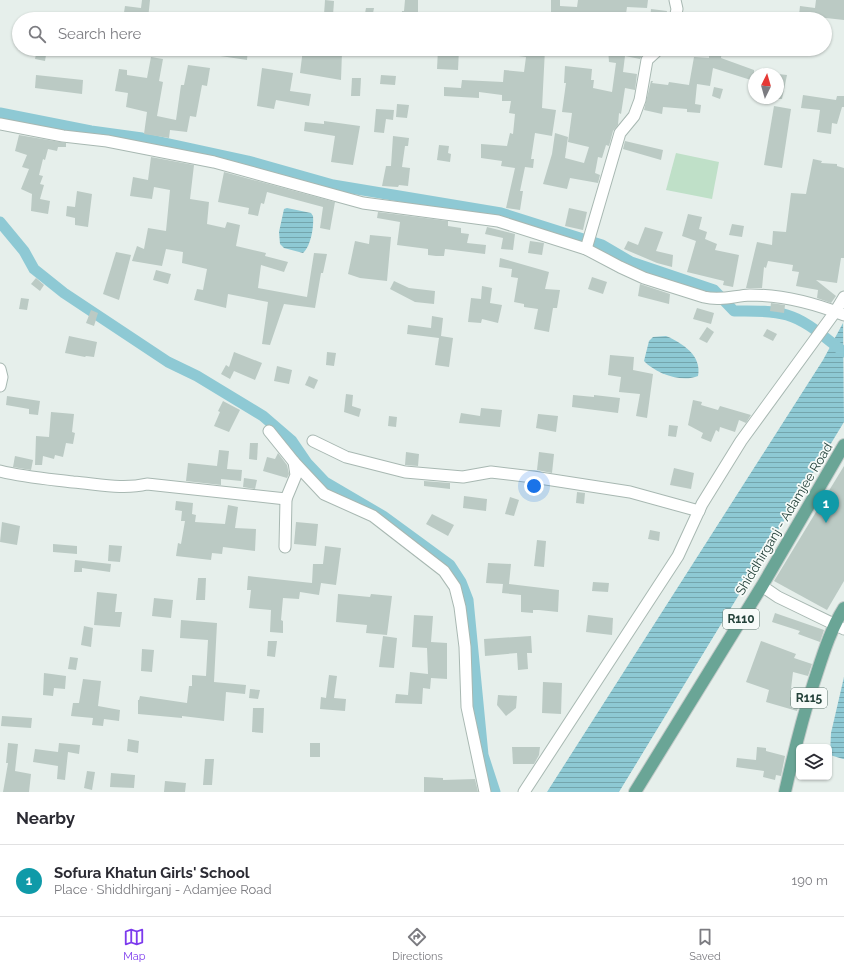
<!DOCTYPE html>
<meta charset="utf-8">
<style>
body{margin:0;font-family:Raleway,sans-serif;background:#f2f2f3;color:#2b2b33}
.controls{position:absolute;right:12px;bottom:12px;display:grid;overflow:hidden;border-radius:6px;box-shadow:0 1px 3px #0004}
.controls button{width:36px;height:36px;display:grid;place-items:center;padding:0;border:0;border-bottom:1px solid #e1e1e2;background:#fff;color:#2b2b33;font:20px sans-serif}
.compass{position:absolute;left:748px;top:68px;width:36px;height:36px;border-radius:50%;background:#fff;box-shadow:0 1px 3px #0004;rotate:5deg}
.you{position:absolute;left:534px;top:486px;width:14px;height:14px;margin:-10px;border:3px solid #fff;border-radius:50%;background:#1a73e8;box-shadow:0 0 0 6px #1a73e833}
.badge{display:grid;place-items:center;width:26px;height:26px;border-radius:50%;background:#7c3aed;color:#fff;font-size:13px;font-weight:700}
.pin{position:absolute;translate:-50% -33px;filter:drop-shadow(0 1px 2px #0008)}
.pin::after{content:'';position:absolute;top:21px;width:14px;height:12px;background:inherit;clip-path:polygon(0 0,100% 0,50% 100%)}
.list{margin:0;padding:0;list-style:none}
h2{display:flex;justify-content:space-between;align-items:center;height:52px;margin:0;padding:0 16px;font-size:17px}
h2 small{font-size:13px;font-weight:400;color:#7c7c81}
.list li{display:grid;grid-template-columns:26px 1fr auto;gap:12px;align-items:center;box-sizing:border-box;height:72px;padding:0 16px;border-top:1px solid #e1e1e2}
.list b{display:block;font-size:15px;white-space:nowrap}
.list p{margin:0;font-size:13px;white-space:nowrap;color:#7c7c81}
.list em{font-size:13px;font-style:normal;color:#7c7c81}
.icon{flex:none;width:22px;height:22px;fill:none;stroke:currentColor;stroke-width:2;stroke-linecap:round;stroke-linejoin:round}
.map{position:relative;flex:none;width:844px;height:792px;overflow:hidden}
.search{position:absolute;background:#fff;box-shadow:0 1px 3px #0004;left:12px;right:12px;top:12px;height:44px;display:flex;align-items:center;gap:10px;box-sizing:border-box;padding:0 14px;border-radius:22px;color:#7c7c81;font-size:15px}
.sheet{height:124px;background:#fff}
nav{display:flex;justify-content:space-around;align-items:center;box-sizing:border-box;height:56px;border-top:1px solid #e1e1e2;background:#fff;font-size:11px;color:#7c7c81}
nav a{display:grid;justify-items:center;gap:2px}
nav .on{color:#7c3aed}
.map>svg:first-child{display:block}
.green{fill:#bfe0c8}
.water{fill:url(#water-rules)}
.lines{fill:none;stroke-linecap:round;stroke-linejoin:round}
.canal{stroke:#8ec9d4;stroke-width:11}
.building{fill:#bbcac4}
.minor-casing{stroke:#a8b8b2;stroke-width:13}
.major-casing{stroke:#c2cac8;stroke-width:14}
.minor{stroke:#fff;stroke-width:11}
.major{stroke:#6aa596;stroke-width:12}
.labels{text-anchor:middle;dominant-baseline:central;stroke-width:3.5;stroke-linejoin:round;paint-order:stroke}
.shield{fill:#f7fbf9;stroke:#637a73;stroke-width:1}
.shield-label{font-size:12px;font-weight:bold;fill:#24423a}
.street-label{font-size:13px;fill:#24423a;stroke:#f7fbf9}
</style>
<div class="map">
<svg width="844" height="792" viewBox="0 0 844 792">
<defs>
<pattern id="water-rules" width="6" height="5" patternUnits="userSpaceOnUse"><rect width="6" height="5" fill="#8ec9d4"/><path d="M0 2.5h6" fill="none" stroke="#74a5ad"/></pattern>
</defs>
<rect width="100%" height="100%" fill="#e6efeb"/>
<path class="green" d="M676 153 719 162 712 199 666 190Z"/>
<g class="water">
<path d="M287 208 311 213 313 216C314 226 311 246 303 253L284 248 280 244 279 232 284 209Z"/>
<path d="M843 323 844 422 619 792H547L823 360Z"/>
<path d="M666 336C682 343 702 355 698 376 681 383 655 373 644 361L649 341 653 337Z"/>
<path d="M844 677V759H843L830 755 831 733Z"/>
</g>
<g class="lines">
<g class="canal">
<path d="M0 113 91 131 142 138 248 161 333 185 501 213 602 245 631 262 714 290 734 311C751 311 770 310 787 315 808 321 826 339 844 352"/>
<path d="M0 222 24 251 34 269 64 293 168 362 197 376 263 416 292 441 307 463 325 482 383 516 450 565 461 582 468 600 483 755 495 792"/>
</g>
</g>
<g class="building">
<path d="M142 0H150L148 19H123L125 6 141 8Z"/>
<path d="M325 0 334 1 333 16 324 15Z"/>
<path d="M405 0H418V13L425 14 424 19H401L402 11H404Z"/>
<path d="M551 0H560V6L577 7 578 0H648L647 8 627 7 626 14 620 13 619 17 597 15V19H551Z"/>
<path d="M816 0H844V20L799 15 800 6 815 8Z"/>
<path d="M366 8H374L372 19H364Z"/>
<path d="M651 9 667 11 665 19H650Z"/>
<path d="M37 49H47L45 61 35 59Z"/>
<path d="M207 49H248L247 60 207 54Z"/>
<path d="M303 49H313L312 53 334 55 335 51 342 52 341 80 300 73Z"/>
<path d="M438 49H459L458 70 437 69Z"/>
<path d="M506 49H545L542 108 556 110 552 136 535 133 531 159H534L533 168 525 167 520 191H523L520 210 506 208 515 168 501 166 502 161 481 158V144L507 146 510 133 513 134 515 114 509 113 511 101H502V95L479 92V98L444 96V87L461 88 462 80 503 82 504 70 524 72 526 57 505 54Z"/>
<path d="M608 49H646L640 59 625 56 623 72 637 74 635 90 625 88 621 114 619 113 618 125 613 131 609 146 606 145 602 158 598 157 595 173 600 175 598 183 570 178 567 189 543 184 552 154 555 133 568 137 565 158 584 163 589 147 568 142 572 113 562 112 566 83H564L565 66 592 69 591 80H594L593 88 612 92 616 63 609 62Z"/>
<path d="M713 49H722L721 58 754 70V81L713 68 710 86 697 84 695 104 701 105 700 113 687 112V109L663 107 662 114 644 110 651 81H653L652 83 668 85 669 82 689 85 694 57 709 58V55H712Z"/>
<path d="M151 57 163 59 159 81 163 82 157 116 176 120 181 85H184L188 65 210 68 207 86 202 85 196 117 190 116 187 132 170 130 169 138 144 134 147 112 126 107 128 93 115 91 119 69 127 70V75L147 78Z"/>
<path d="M262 68 293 73 290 91 311 94 309 106 276 100 274 109 257 106Z"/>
<path d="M778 74 787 75 782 99H778Z"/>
<path d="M36 75 83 80 82 94 35 88Z"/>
<path d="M381 75 396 76 395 85 380 84Z"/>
<path d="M352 78H361L360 96H351Z"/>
<path d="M714 87 723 89 720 99 712 96Z"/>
<path d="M803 95 836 100 837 96H844V107H842L837 124 832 123 831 134 817 132 820 110 801 108Z"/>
<path d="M397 104 409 105 407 118 396 117Z"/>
<path d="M774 106 791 109 782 168 764 165Z"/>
<path d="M376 109 394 110 393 120 386 119 384 133 374 132Z"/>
<path d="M324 121 360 126 353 165 331 162 335 136 304 131 305 122 324 124Z"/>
<path d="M19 135 66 143V147H58L57 151 48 149 45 160 43 159 39 175 43 176 40 184 44 185 40 199 50 201 48 214 31 211 32 194 21 189 29 169 22 167 27 155 15 151Z"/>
<path d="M393 136 409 138 408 146H405L402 167 410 168 408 186 399 185 398 187 382 186 386 166H391Z"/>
<path d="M625 141 663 150 661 160 623 149Z"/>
<path d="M439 145 449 146 448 153 451 154 450 162 437 160Z"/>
<path d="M151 157 194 165 190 199 209 202 207 224 225 228 227 222 240 225 236 246 266 253 265 256 288 262 284 272 261 265 258 288 307 297 314 253 327 254 323 273H321L315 308 284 304 270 345 262 344 268 302 228 294 226 308 194 300 197 289 203 290 207 269 182 263 183 252 166 249 162 266 132 261 137 246 144 249 148 228 166 231 170 190 154 187 152 199 130 196 133 177 148 180Z"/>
<path d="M813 159 822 161 821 163 837 164V166L844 168V258H841L837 283 816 280 836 296 831 303 817 298 818 290 796 286 799 272 792 271 793 265 768 261 766 268 764 267 762 288H746L757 242 772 245 773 231 786 232 791 193 806 194Z"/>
<path d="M224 172 335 202 330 230 320 228 323 207 267 192 264 204 261 203 258 216 248 214 249 208 218 202Z"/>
<path d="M77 191 92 194 88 227 75 225V218L66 216 67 206 75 207Z"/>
<path d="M569 208 587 212 583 230 565 226Z"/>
<path d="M378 212 448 221V226L461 228V233L469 234 467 243 486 245 485 254 445 249 444 256H436L428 255V249L397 245 400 222 377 218Z"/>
<path d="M688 214 702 217 699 229 707 232 705 239 717 244 715 250 739 255 733 287 723 285 724 281 687 272 696 241 682 236Z"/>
<path d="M732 224 744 226 742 237 729 235Z"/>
<path d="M487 227 515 234 513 250 501 249 503 238 485 234Z"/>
<path d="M645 227 663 232 656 251 673 255 672 267 657 263 624 249 628 241 638 245Z"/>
<path d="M370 235 391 237 387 281 360 278 348 274 355 241 369 244Z"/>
<path d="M530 241 544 243 542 255 528 253Z"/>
<path d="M116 252 131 255 119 300 103 294Z"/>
<path d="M500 258 549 272 545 289 560 290 557 308H553L549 332 534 329 538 309 524 307V304L514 302 518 278 511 277 512 269 499 267Z"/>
<path d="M156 270 171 274 168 284 153 280Z"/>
<path d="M592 277 607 282 603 294 588 289Z"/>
<path d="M36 278 44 285 40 291 31 284Z"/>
<path d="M394 281 409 288 435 291 434 304 415 302 390 289Z"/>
<path d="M640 284 670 294 669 304 638 296Z"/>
<path d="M482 286 492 288 490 303 502 305 498 323 482 319 481 323 468 322 471 298 481 299Z"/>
<path d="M21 298 29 299 27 310 19 309Z"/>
<path d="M771 303 785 305 784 313 770 311Z"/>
<path d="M697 308 714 313 711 324 693 319Z"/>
<path d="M91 310 98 313 94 326 86 323Z"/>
<path d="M432 316 443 318 441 336 453 338 449 367 435 365 439 338 407 334 408 325 431 328Z"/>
<path d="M707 327 714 332 707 343 699 339Z"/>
<path d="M767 329 777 334 773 341 763 336Z"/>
<path d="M69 336 97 342 94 357 86 356 85 357 65 353Z"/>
<path d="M234 352 262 363 255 380 234 371 230 379 221 374 226 365 229 367Z"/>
<path d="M327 352 336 353 334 366 326 365Z"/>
<path d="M610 355 634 357 633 370 653 374 647 418 636 416 640 394 619 392 621 377 608 375Z"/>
<path d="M277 366 292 370 289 384 274 381Z"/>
<path d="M309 376 318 380 314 389 305 385Z"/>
<path d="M346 394 353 395 352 406 361 409 359 417 344 412Z"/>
<path d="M573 395 594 397V395L620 398 618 413 572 407Z"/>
<path d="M7 396 40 401 38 415 29 414V409L6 405Z"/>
<path d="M693 400 702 402 701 405 718 410 720 406 751 415 746 423 739 420 735 432 720 427 719 432 716 430 711 442 701 438 703 433 688 425Z"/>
<path d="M223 401 240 410 229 432 214 426 220 412 218 411Z"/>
<path d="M481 408 502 410 500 427 459 423 461 413 480 416Z"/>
<path d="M51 412 74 414 72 432 75 433 73 444 66 443 63 457 55 455 54 459 43 456 42 465H35L36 436 49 437Z"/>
<path d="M538 414 558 416 556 432 536 428Z"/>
<path d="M389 416 397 417 396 427 388 426Z"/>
<path d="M669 425 678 426 676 437 668 436Z"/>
<path d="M250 443H258L257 460 249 459Z"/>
<path d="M219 450 229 451 227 469 242 470 241 481 221 479V485L186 481 188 463 217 466Z"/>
<path d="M406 452 419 454 418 466 405 465Z"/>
<path d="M539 452 554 454 552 473 537 470Z"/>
<path d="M278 453 287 465 289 474 287 478 263 471 267 457 275 459Z"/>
<path d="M15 456 33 460 31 470 13 467Z"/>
<path d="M844 466V581L827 610 774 581Z"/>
<path d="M674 468 694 473 691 489 670 485Z"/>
<path d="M244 478 257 480 255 489 243 487Z"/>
<path d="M424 481 450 483V489L424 486Z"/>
<path d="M577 492 585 493 584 504 576 503Z"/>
<path d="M464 496 487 499 486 511 463 508Z"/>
<path d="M510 497 519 500 514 516 505 514Z"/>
<path d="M176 501 193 503 192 514 196 515 195 522 225 524 228 505 238 507 235 528 256 529 255 551 223 547 222 554 212 553 211 560 176 556 178 543 181 544 185 521H181L182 511 175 510Z"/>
<path d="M432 514 454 525 448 536 426 524Z"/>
<path d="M2 522 20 526 17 545 0 542Z"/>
<path d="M296 522 318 524 316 546 294 544Z"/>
<path d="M650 530 660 532 659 541 648 539Z"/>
<path d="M537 540 546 541 544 567 534 566Z"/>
<path d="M53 544 77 546V554L53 552Z"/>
<path d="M109 545 122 546 120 562 108 561Z"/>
<path d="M325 546 341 548 336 585 321 583 319 595 300 592 299 599 283 598 281 620 283 621V633L270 632 271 610 249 608 251 590H247L248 576 312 583 313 564H323Z"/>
<path d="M75 560 111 564 110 572 82 568V572H74Z"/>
<path d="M488 563 511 564 509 584 559 590 558 612 539 610H533V613L521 612V595L502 593 503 584 486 583Z"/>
<path d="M198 578H206L205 600H196Z"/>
<path d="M593 582 609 583 608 592 592 591Z"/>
<path d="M97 592 117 594 115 612H122L120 627 94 625Z"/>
<path d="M338 594 370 597 371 594 392 596 387 635 366 633 367 625 336 622Z"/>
<path d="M154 598 173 600 171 618 152 616Z"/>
<path d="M775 613 824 630 820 642 798 634 800 631 772 622Z"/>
<path d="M414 615 433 616 431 642 447 643V679L431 678 430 689 423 688 422 704 395 703 396 694 408 695 410 672 428 674 427 648 412 647Z"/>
<path d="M588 615 613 618 612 635 586 632Z"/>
<path d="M181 620 217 623 214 682 246 685 245 694 226 692 224 721 182 716V718L138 714V700H139L140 696 187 703 189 686H192V675L206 676 208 640 180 638Z"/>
<path d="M84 626 93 628 91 647 81 645Z"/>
<path d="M383 636 397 638 394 668 379 667Z"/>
<path d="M531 636 532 653H527L528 669 518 670 517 653 485 656 484 639Z"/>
<path d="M268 641H277L275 657 267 656Z"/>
<path d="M761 641 796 654 794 658 812 664 808 676 793 672 790 697 801 700 797 711 766 702 769 690 746 682Z"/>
<path d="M142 649 154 650 152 672 141 671Z"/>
<path d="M70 657 78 658 76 670 68 669Z"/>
<path d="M44 673 66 676 65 689 54 688 53 696 43 695Z"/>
<path d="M329 675 337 676 334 698 346 699 345 711 320 709 321 697 326 698Z"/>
<path d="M83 679 101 681 98 706 120 710 119 721 104 719 103 726 92 725 93 718 71 716 73 703H79Z"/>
<path d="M543 682 562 683 561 714 542 713Z"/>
<path d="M250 689 260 690 258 699 249 698Z"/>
<path d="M498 695 517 696 516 708 506 716 497 705Z"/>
<path d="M253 708H264L263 733 252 732Z"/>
<path d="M2 716 32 718 31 728 1 726Z"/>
<path d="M128 739 139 741 138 753 127 751Z"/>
<path d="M8 743 18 744 15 771 31 774 29 792H3L8 763H6Z"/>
<path d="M59 743 80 745 79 754 68 752 65 780 57 779 58 766 33 762 35 749 58 752Z"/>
<rect x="310" y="743" width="10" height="14"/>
<path d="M512 747H540L539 755 534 764H513Z"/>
<path d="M757 747 766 748V751L785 756 781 776 776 775 775 780 763 777 764 771 736 767 737 758 756 760Z"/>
<path d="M205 759H214L212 785H203Z"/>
<path d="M87 771 95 772 92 790 84 788Z"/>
<path d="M111 773 135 775 134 788 110 787Z"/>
<path d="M424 777 443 778V780L475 779 478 792H424Z"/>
<path d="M165 781 186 783 185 792H164Z"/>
</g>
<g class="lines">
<g class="minor-casing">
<g id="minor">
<path d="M675 19 677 9 675 0"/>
<path d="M0 124 63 136 107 141 214 162 363 203 498 221 586 249 620 267 644 278 704 297C720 301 734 296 750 295 783 295 814 303 844 315"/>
<path d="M586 249 620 133 634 116 640 100 647 60 659 49"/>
<path d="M0 369 2 377 0 386"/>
<path d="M269 431 294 462 324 494 373 516 444 571 455 587 460 607 465 647 467 707 485 792"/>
<path d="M313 441 346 457 405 472 463 477 491 472 533 477 630 492 699 511"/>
<path d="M0 471C24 477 49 479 73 482 98 484 123 490 147 484L286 499 296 475 294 462"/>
<path d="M285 547 286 499"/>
<path d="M762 586 778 597 844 629"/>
<path d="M524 792 678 556 702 504 741 441 835 312 844 297"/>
</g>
</g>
<g class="major-casing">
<g id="major">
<path d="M635 792 762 586 844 445"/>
<path d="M785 792C793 756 802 720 813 685 822 658 829 632 844 608"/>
</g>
</g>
<use href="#minor" class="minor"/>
<use href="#major" class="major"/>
</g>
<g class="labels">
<g class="shield">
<rect x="723" y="609" width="36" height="20" rx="3"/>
<rect x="791" y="688" width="36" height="20" rx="3"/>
</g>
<g class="shield-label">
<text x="741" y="619">R110</text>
<text x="809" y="698">R115</text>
</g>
<g class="street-label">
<text transform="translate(784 519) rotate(-59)">Shiddhirganj - Adamjee Road</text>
</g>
</g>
</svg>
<div class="controls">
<button><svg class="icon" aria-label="layers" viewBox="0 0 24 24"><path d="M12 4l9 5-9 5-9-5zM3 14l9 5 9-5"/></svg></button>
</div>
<svg class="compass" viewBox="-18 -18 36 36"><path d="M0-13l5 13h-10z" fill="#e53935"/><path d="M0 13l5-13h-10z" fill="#7c7c81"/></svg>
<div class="you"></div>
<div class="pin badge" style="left:826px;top:523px;background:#0f9aa8">1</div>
<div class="search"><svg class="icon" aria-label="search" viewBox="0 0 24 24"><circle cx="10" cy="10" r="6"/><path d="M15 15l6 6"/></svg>Search here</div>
</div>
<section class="sheet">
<h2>Nearby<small></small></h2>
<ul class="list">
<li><span class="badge" style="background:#0f9aa8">1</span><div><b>Sofura Khatun Girls' School</b><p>Place · Shiddhirganj - Adamjee Road</p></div><em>190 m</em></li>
</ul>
</section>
<nav>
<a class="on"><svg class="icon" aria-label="map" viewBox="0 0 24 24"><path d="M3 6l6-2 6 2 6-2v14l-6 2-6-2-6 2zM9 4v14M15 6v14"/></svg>Map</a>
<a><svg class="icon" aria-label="directions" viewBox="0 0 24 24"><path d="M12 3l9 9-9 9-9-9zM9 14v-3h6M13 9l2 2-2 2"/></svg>Directions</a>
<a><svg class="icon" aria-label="saved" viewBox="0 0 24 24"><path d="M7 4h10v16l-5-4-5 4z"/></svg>Saved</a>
</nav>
